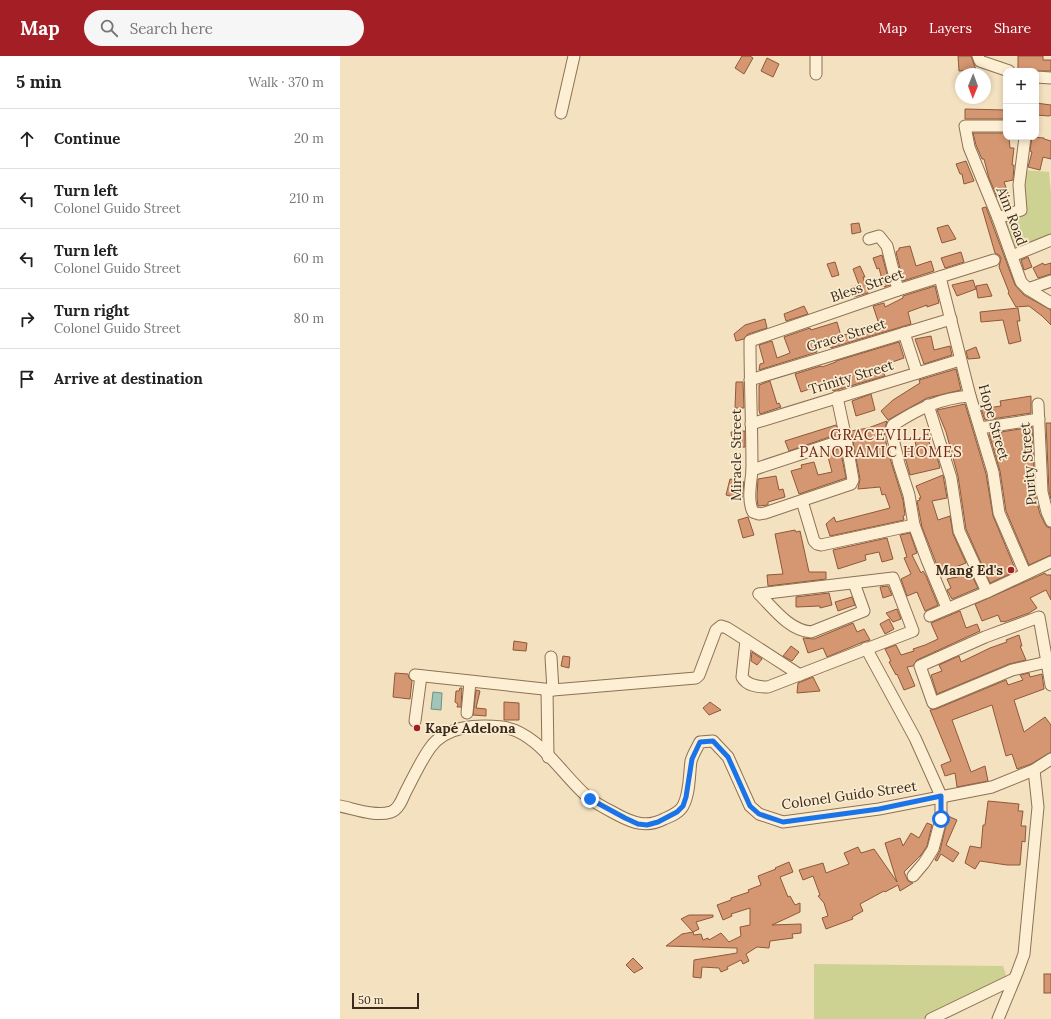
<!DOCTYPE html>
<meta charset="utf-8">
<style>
body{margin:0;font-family:Lora,serif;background:#f6f6f6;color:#222}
.controls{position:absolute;right:12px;top:12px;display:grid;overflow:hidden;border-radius:8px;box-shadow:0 2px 6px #0003}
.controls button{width:36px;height:36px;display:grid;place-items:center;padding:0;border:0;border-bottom:1px solid #e0e0e0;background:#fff;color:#222;font:20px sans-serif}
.compass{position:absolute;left:615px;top:12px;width:36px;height:36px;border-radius:50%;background:#fff;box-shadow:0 2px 6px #0003;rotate:181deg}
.scale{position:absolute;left:12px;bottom:10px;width:67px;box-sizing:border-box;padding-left:4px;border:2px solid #3c2a1c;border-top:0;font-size:11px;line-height:14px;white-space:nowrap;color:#3c2a1c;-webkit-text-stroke:3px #f9ecd0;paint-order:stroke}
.stop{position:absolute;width:12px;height:12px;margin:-9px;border:3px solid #1a73e8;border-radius:50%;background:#fff}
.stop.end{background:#1a73e8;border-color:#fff;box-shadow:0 1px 4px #0008}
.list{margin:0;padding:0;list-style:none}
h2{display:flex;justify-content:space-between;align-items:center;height:52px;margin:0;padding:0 16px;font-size:17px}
h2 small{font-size:13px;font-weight:400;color:#767676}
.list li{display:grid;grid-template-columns:26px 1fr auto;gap:12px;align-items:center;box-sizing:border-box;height:60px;padding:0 16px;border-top:1px solid #e0e0e0}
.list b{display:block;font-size:15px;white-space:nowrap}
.list p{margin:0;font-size:13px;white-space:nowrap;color:#767676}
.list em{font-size:13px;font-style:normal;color:#767676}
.icon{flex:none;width:22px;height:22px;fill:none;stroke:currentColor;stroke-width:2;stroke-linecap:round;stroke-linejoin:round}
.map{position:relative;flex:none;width:711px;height:963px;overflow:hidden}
header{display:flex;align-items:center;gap:24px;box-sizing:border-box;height:56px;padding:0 20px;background:#a41f25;color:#fff}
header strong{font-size:19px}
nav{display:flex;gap:22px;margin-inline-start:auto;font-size:14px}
.search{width:280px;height:36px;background:#f6f6f6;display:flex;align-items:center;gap:10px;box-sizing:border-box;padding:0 14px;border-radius:22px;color:#767676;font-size:15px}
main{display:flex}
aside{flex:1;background:#fff}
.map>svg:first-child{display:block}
.green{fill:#cdd292}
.water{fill:#a3c4b9;stroke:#699387}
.building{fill:#d59771;stroke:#905838}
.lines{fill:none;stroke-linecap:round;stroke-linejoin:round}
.minor-casing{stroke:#8e7155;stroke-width:13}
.minor{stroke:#fcefd4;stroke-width:11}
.route{stroke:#1a73e8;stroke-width:5}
.poi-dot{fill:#a41f25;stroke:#f9ecd0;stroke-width:1.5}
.labels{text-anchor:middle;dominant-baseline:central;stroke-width:3.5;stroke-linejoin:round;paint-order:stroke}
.street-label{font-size:14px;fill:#3c2a1c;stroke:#f9ecd0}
.poi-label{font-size:14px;font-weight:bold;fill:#3c2a1c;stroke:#f9ecd0;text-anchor:end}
.neighbourhood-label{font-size:15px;letter-spacing:1px;fill:#6d2516;stroke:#f9ecd0}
</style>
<header>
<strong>Map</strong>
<div class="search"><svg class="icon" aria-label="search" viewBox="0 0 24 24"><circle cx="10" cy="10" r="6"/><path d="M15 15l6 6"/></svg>Search here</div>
<nav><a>Map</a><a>Layers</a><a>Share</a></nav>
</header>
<main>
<aside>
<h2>5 min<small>Walk · 370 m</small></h2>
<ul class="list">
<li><svg class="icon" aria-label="ahead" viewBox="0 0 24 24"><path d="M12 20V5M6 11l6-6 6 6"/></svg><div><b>Continue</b></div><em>20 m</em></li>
<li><svg class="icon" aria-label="left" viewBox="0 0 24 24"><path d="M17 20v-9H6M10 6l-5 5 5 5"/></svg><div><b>Turn left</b><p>Colonel Guido Street</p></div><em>210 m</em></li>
<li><svg class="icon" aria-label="left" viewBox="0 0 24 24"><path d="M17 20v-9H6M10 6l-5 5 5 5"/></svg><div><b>Turn left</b><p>Colonel Guido Street</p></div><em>60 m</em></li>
<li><svg class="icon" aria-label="right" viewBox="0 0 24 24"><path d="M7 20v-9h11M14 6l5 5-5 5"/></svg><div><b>Turn right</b><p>Colonel Guido Street</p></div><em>80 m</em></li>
<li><svg class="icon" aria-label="arrive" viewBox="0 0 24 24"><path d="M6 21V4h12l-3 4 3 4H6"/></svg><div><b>Arrive at destination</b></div></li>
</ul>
</aside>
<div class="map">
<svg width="711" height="963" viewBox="0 0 711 963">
<rect width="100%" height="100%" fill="#f3e1c0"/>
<g class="green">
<path d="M683 114 709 116 711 139V181L675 197 664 164 684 156Z"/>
<path d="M474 908 663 910 668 925 584 963H474Z"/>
</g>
<path class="water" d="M93 636 102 637 101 654 91 653Z"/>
<g class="building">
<path d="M402 0H410L413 2 404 18 395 12Z"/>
<path d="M618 0H631L636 14 619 15Z"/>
<path d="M678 0H703V4H711V15H678Z"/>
<path d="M427 2 439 8 433 21 421 15Z"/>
<path d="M696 47 711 49V59L709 60 696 59Z"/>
<path d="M625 53 666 54V63H625Z"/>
<path d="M633 77H666V81H669L670 92H674L672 109H674L673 124 664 126 668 137 657 141 649 122 644 103H642L636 89Z"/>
<path d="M692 81 704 82V83L711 85V103L703 101 700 114 688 111 692 96 690 95Z"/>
<path d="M626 105 634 125 624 128 622 118H620L616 108Z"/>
<path d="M646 151 675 229 684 239 711 254V269L702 260 689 250 676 251 668 237 669 236 659 211 661 202 659 199 655 197 642 152Z"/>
<path d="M519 167 521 176 512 178 511 168Z"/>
<path d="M608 169 616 183 602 187 597 172Z"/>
<path d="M570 190 576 210 591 205 594 215 563 225 556 196 559 194V192Z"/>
<path d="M621 196 624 206 605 212 601 202Z"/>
<path d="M542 199 550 229 544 231 539 212 537 213 533 202Z"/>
<path d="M688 201 692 211 684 214 681 204Z"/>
<path d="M495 206 499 219 492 221 487 208Z"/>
<path d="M703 207 704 209 711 207V218L698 222 693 212Z"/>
<path d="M520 210 525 221H523L528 237 514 241 511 231 519 229 513 213Z"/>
<path d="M633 224 636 233 617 240 612 229Z"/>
<path d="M647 228 652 240 638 242 636 230Z"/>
<path d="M595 230 599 247 587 251V249L568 256 571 268 491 292 488 283 474 287 477 296 419 314 420 308 424 307 419 289 432 285 437 302 450 297 444 281 470 272 471 274 497 266 501 280 539 268 533 250 544 247 545 251 563 242V240Z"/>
<path d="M464 250 468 258 446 265 444 258Z"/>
<path d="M678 252 680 265H677L681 285 669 288 663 264 641 266 640 256Z"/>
<path d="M425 263 427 272 408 278 404 283 396 285 394 278 405 269Z"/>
<path d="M591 280 594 294 610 290 612 299 584 308 575 283Z"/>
<path d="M559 286 564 302 541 310 545 320 493 335 490 326 461 336 455 318 481 310 482 311 496 306V305Z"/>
<path d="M636 291 640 302 628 303 626 295Z"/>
<path d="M616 313 621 334 587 342 548 364 541 355 553 344 580 327 579 324Z"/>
<path d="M430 325 437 348 439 347 441 351 420 358 419 354V329Z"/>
<path d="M396 326H403L404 352H395Z"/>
<path d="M531 338 535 354 516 360 512 345Z"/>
<path d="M691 340V357L645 364 641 353 661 350 660 345Z"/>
<path d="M625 348 646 418 653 460 676 515 650 527 626 473 618 420 606 376 597 354Z"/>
<path d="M547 365 544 376 548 396 563 444 565 459 563 460 564 464 490 480 486 468 494 461 496 466 550 452 545 438 542 439 540 431 518 433 520 423 511 375 528 372Z"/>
<path d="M706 367H711V443L709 435Z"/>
<path d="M496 369 498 378 449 395 445 385Z"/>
<path d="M692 371 695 438 700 458 705 468 707 471 711 472V499L689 509 666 455 660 415 649 378Z"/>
<path d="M405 375V391L393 392 391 376Z"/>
<path d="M588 381 591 394 595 393 600 412 570 419 563 394 576 390 575 384Z"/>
<path d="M500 392 506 422 459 438 451 415 462 412 461 409 474 406 478 419 492 416 487 397Z"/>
<path d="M603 419 607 442 592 445 598 464 610 460 613 478 626 507 600 517 582 471 577 445 580 444 579 442H581L576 430Z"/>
<path d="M436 420 439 434 443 433 445 441 428 446V449L418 450 417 441 418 423Z"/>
<path d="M390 423 404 426 402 443 386 439Z"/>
<path d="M408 461 414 479 403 482 398 464Z"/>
<path d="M455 474 456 476 460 475 469 516H486V523L428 530 427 519 443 518 435 478Z"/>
<path d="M570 477 577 497 572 499 581 517 583 515 586 520 598 549 585 555 577 536 567 540 561 523 571 518 564 502 567 501 560 479Z"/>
<path d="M547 482 553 503 542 506 539 496 525 499 526 504 498 513 493 494Z"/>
<path d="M705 517 706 519H711V544L706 534 690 542 697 552 689 557 664 566 663 565 661 566 658 559 642 565 635 548Z"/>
<path d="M631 518 638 532 612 543 607 534 611 532 607 523Z"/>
<path d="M548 530 552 539 543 542 540 531Z"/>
<path d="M489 537 492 549 480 552V550L456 551V541Z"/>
<path d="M512 541 515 549 498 555 495 546Z"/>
<path d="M557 553 561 563 553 566 546 557Z"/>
<path d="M620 555 626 572 637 568 640 575 577 604 573 610 567 611 575 630 564 634 557 618 556 619 549 606 551 605 545 593 556 589 561 599 574 595 573 593 585 589 598 583 591 567Z"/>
<path d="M549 563 554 573 545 578 540 568Z"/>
<path d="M513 567 517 576 524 573 530 584 523 586 487 601 483 592 468 597 463 582 474 583Z"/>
<path d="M679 579 682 590H680L686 604 669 608 597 638 591 619 602 615 599 609 619 600 621 606 650 592 667 586 666 584Z"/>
<path d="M174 585 187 587 186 595 173 594Z"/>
<path d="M451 590 459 596 452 605 443 600Z"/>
<path d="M412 596 422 603 417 609 411 605Z"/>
<path d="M223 600 230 601 229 612 221 610Z"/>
<path d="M55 617 68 618 69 622 72 625 70 643 53 641Z"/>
<path d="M689 617 690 621 702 618 704 633 674 644 684 676 705 661 711 669V696L691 708 677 713 672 698 666 700 652 649 612 664 631 716 645 710 648 725 617 731 615 717 605 720 601 709 611 705 590 654 596 653 666 624 668 629 683 624 680 619Z"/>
<path d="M473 621 480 635 457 637 458 627Z"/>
<path d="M120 632H122L121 651H117L118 648 115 646 116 635H119Z"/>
<path d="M136 634 140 635 136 652 146 653V660L133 659Z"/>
<path d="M164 646 179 647V664H164Z"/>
<path d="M370 646 381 654 369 659 363 652Z"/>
<path d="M648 745 679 748 678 755H683L681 770H686L685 786 682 785 680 809H667L640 805 635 813 625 807 630 790 641 792 643 769H645Z"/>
<path d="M608 760 617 764 606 789 619 797 613 806 601 798 597 805 595 804 600 795Z"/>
<path d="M587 767 592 769 587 790 581 799 564 816 568 825 573 827 560 835 558 829 545 836 544 835 520 848 523 855 512 861 513 863 486 873 482 862 488 860 484 847 478 840 480 839 473 820 463 824 459 814 483 807 486 817 509 808 504 797 518 791 521 797 534 793 557 826 545 787 560 782 563 790 571 777 579 782Z"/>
<path d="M449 806 453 816 440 821 448 841 450 840 455 849 460 847V856L432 869 461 868V877L452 878 453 882 430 885 429 892 417 891 406 898 409 905 403 908 401 904 387 911 388 913 381 916 379 912 362 911 361 922 353 921 354 904 397 897V892L326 890 342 878 353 876 354 879 361 878 363 884 368 882 369 884 381 877 389 886 401 880 400 871 410 869V852L391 858 392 860 383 864 377 849 391 844V842L409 836 408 834 421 829 418 820 436 813 435 812Z"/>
<path d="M349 859H373V861L356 866 359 873 353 876 341 863Z"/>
<path d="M293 902 303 912 294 917 286 909Z"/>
<rect x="704" y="918" width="7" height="19"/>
</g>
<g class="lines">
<g class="minor-casing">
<g id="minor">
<path d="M638 0 640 5 669 15"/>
<path d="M476 18V0"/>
<path d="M696 21 711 22"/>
<path d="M221 57 234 0"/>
<path d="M666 70H625L629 91 658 162 681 226 688 233 711 247"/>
<path d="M658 162 681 154 679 129 685 81"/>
<path d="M529 183 539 180 547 190 558 234"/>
<path d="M672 200 711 184"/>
<path d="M600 221 630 340 653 416 659 457 685 517"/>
<path d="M688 233 711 225"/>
<path d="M564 277 577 317"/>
<path d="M410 324 611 263"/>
<path d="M497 341 506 383 513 424 511 428 425 457 419 458 413 456C407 444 411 427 412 414 412 371 410 328 410 285L558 234 654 204"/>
<path d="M698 348 702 436 707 456 711 465"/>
<path d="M588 349 611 422 619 475 647 536"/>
<path d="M411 368 620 304"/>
<path d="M640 372 699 363"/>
<path d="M412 414 506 383"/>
<path d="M462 445 474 485 477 488 481 489 574 469"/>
<path d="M419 538C434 553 449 574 471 576L524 555 514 527"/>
<path d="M607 552 587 504 574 469 569 439 559 408 551 374 553 369C578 353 600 342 630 340"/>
<path d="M590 560 647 536 711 506"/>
<path d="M406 584 402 621C407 630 418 631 428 631L573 575 553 522 419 538"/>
<path d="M526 592 575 682 601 740V763L593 793 584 807 573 820"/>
<path d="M211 601 213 634"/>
<path d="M707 606 672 614 593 647 580 610 645 581 699 561 711 629"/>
<path d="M75 619 213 634 356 622 359 619 376 574 381 570 387 572 406 584 460 619"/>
<path d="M207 634 208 701"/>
<path d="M127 657 130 626"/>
<path d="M75 665 81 620"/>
<path d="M0 750C15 753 35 761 51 756 58 754 62 744 65 737 73 722 80 706 90 692 105 670 137 668 162 671 198 675 223 721 249 742 258 749 269 754 278 759 293 767 307 772 324 763 331 760 339 757 343 750 350 737 349 719 351 705 353 698 357 692 360 686L373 685 388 701 410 750 419 758 443 766 539 753 652 731 694 714 711 703"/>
<path d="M591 963 674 923"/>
<path d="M658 963 677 917 684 898 698 751 694 714"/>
</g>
</g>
<use href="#minor" class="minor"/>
</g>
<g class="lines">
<path class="route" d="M250 743 285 762 298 768 307 769 318 766 337 756 343 750 346 741 352 703 360 686 373 685 388 701 410 750 419 758 443 766 539 753 601 740V763"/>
</g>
<g class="poi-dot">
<circle cx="671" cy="514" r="4"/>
<circle cx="77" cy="672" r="4"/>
</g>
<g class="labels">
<g class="street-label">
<text transform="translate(672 160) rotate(69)">Aim Road</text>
<text transform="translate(527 229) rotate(-19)">Bless Street</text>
<text transform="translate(506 279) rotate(-17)">Grace Street</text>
<text transform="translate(511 321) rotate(-17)">Trinity Street</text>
<text transform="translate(654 366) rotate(74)">Hope Street</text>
<text transform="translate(396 399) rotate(-90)">Miracle Street</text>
<text transform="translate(688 408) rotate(-95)">Purity Street</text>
<text transform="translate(509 739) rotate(-8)">Colonel Guido Street</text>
</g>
<g class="poi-label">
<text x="663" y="514">Mang Ed's</text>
<text x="85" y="672" text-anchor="start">Kapé Adelona</text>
</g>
<g class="neighbourhood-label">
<text x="541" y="378">GRACEVILLE<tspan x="541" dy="17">PANORAMIC HOMES</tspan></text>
</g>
</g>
</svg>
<div class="controls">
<button>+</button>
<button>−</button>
</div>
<svg class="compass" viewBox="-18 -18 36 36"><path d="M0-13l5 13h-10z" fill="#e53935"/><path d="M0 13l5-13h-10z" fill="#767676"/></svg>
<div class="scale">50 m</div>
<div class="stop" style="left:601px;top:763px"></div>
<div class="stop end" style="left:250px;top:743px"></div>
</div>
</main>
